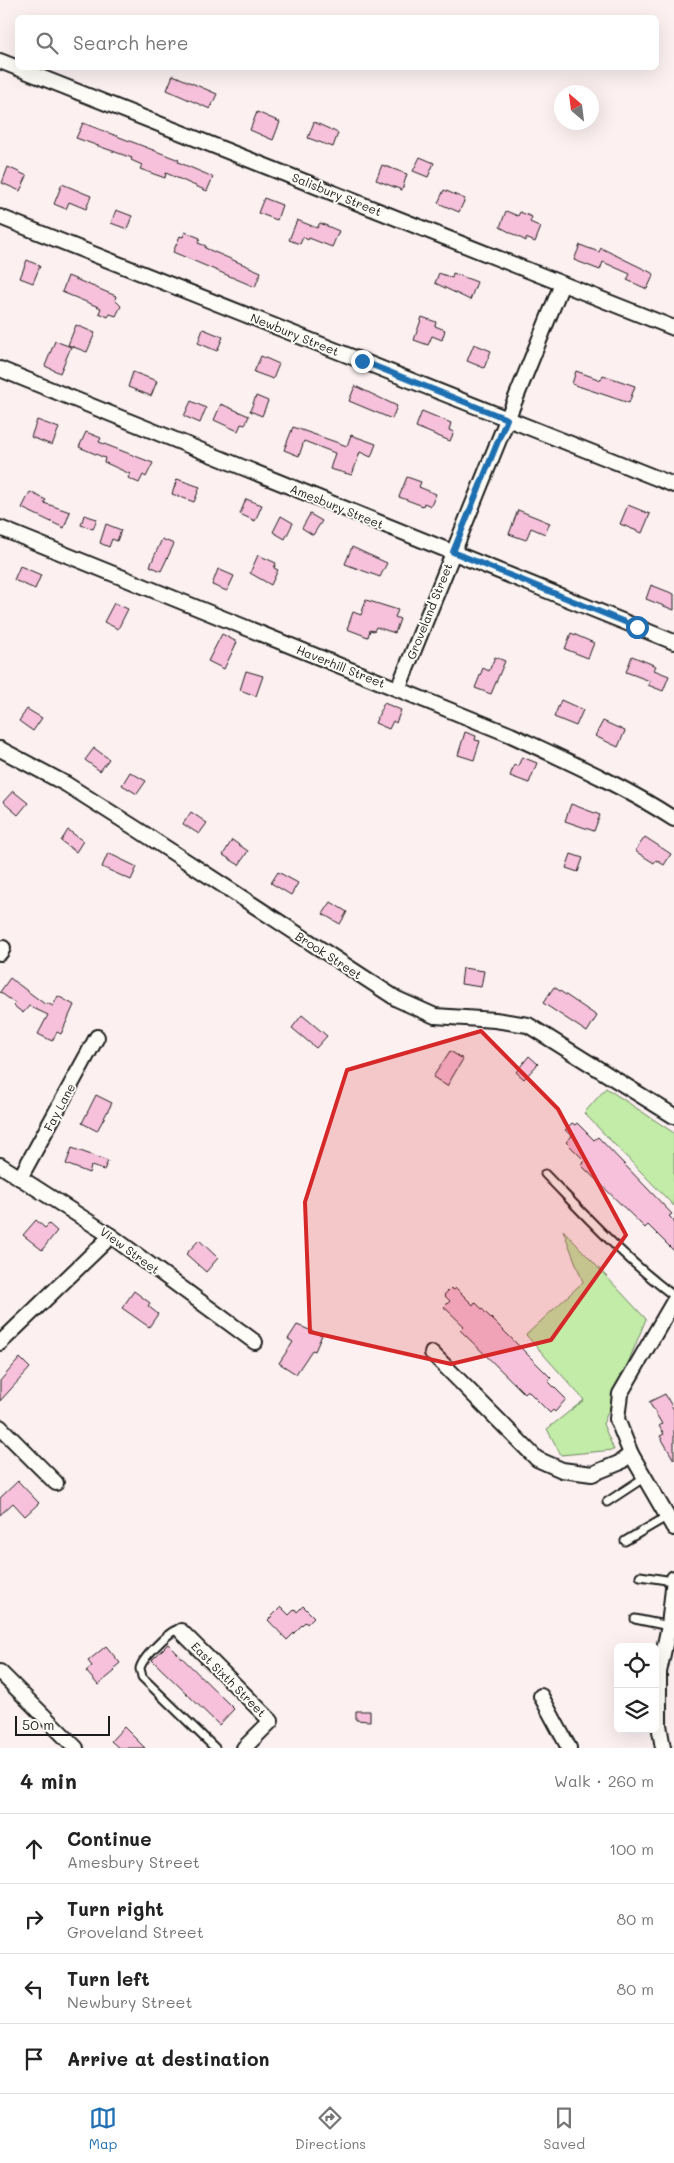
<!DOCTYPE html>
<meta charset="utf-8">
<style>
body{margin:0;font-family:Mali,sans-serif;background:#f6f6f6;color:#222}
.controls{position:absolute;right:15px;bottom:15px;display:grid;overflow:hidden;border-radius:8px;box-shadow:0 5px 20px #0002}
.controls button{width:45px;height:45px;display:grid;place-items:center;padding:0;border:0;border-bottom:1px solid #e0e0e0;background:#fff;color:#222;font:25px sans-serif}
.compass{position:absolute;left:554px;top:85px;width:45px;height:45px;border-radius:50%;background:#fff;box-shadow:0 5px 20px #0002;rotate:332deg}
.scale{position:absolute;left:15px;bottom:12px;width:95px;box-sizing:border-box;padding-left:5px;border:2px solid #1c1c1c;border-top:0;font-size:14px;line-height:18px;white-space:nowrap;color:#1c1c1c;-webkit-text-stroke:4px #fdfcf7;paint-order:stroke}
.stop{position:absolute;width:15px;height:15px;margin:-11px;border:4px solid #1f6fb2;border-radius:50%;background:#fff}
.stop.end{background:#1f6fb2;border-color:#fff;box-shadow:0 1px 5px #0008}
.list{margin:0;padding:0;list-style:none}
h2{display:flex;justify-content:space-between;align-items:center;height:65px;margin:0;padding:0 20px;font-size:21px}
h2 small{font-size:16px;font-weight:400;color:#767676}
.list li{display:grid;grid-template-columns:32px 1fr auto;gap:15px;align-items:center;box-sizing:border-box;height:70px;padding:0 20px;border-top:1px solid #e0e0e0}
.list b{display:block;font-size:19px;white-space:nowrap}
.list p{margin:0;font-size:16px;white-space:nowrap;color:#767676}
.list em{font-size:16px;font-style:normal;color:#767676}
.icon{flex:none;width:28px;height:28px;fill:none;stroke:currentColor;stroke-width:2;stroke-linecap:round;stroke-linejoin:round}
.map{position:relative;flex:none;width:674px;height:1748px;overflow:hidden}
.search{position:absolute;background:#fff;box-shadow:0 5px 20px #0002;left:15px;right:15px;top:15px;height:55px;display:flex;align-items:center;gap:12px;box-sizing:border-box;padding:0 18px;border-radius:8px;color:#767676;font-size:19px}
.sheet{height:345px;background:#fff}
nav{display:flex;justify-content:space-around;align-items:center;box-sizing:border-box;height:70px;border-top:1px solid #e0e0e0;background:#fff;font-size:14px;color:#767676}
nav a{display:grid;justify-items:center;gap:2px}
nav .on{color:#1f6fb2}
.map>svg:first-child{display:block}
.green{fill:#c2eca8;stroke:#6f8462}
.building{fill:#f7c1db;stroke:#1c1c1c}
.lines{fill:none;stroke-linecap:round;stroke-linejoin:round}
.service-casing{stroke:#1c1c1c;stroke-width:11}
.minor-casing{stroke:#1c1c1c;stroke-width:18}
.service{stroke:#fdfcf7;stroke-width:7}
.minor{stroke:#fdfcf7;stroke-width:14}
.route{stroke:#1f6fb2;stroke-width:6}
.marked{fill:#d62828;fill-opacity:0.2;stroke:#d62828;stroke-width:4;stroke-linejoin:round}
.labels{text-anchor:middle;dominant-baseline:central;stroke-width:4;stroke-linejoin:round;paint-order:stroke}
.street-label{font-size:12px;fill:#1c1c1c;stroke:#fdfcf7}
</style>
<div class="map">
<svg width="674" height="1748" viewBox="0 0 674 1748">
<rect width="100%" height="100%" fill="#fcf0f1"/>
<filter id="ink" filterUnits="userSpaceOnUse"><feTurbulence type="fractalNoise" baseFrequency=".02" numOctaves="2"/><feDisplacementMap in="SourceGraphic" scale="10" xChannelSelector="R" yChannelSelector="G"/><feConvolveMatrix kernelMatrix="1 2 1 2 8 2 1 2 1" color-interpolation-filters="sRGB"/></filter>
<g filter="url(#ink)">
<g class="green">
<path d="M606 1088 674 1133V1206L584 1113Z"/>
<path d="M563 1230 646 1319 603 1424 614 1450 561 1455 547 1429 584 1400 526 1335 583 1282Z"/>
</g>
<g class="building">
<path d="M173 75 217 94 210 109 167 90Z"/>
<path d="M257 112 280 122 273 140 250 130Z"/>
<path d="M314 122 338 133 333 147 308 138Z"/>
<path d="M83 123 179 160 178 162 213 177 207 191 166 173 165 178 140 169 142 165 131 160 132 158 76 138Z"/>
<path d="M420 157 434 163 428 177 413 171Z"/>
<path d="M382 165 407 174 402 190 376 180Z"/>
<path d="M8 167 27 176 20 191 2 183Z"/>
<path d="M62 184 91 196 86 209 69 202 66 209 54 204Z"/>
<path d="M444 190 465 199 459 212 438 203Z"/>
<path d="M264 198 282 205 277 220 258 213Z"/>
<path d="M116 210 132 216 127 229 111 223Z"/>
<path d="M506 211 518 216 520 212 532 217 530 222 541 227 535 242 526 238V241L500 227Z"/>
<path d="M297 220 317 228 320 223 339 231 332 247 309 238 308 240 303 237 300 244 289 240Z"/>
<path d="M185 232 200 238 198 243 206 246 205 248 261 272 255 287 173 252 180 236 183 237Z"/>
<path d="M580 245 599 252 601 248 654 274 647 289 627 280 630 274 603 262 600 270 574 260Z"/>
<path d="M27 260 40 266 33 283 20 278Z"/>
<path d="M439 273 452 278 453 273 477 282 470 300 435 283Z"/>
<path d="M68 276 116 296 115 300 121 306 116 316 110 314 108 317 99 313 101 308 62 292Z"/>
<path d="M422 317 436 322 435 326 445 330 442 340 432 336 428 345 414 340Z"/>
<path d="M76 325 95 333 87 352 68 345Z"/>
<path d="M203 329 223 337 217 351 198 343Z"/>
<path d="M55 341 71 347 60 373 45 366Z"/>
<path d="M474 344 491 351 484 368 467 361Z"/>
<path d="M261 356 279 364 273 379 254 372Z"/>
<path d="M576 371 601 380 603 375 635 386 629 403 572 384Z"/>
<path d="M133 372 157 381 151 396 128 387Z"/>
<path d="M355 386 397 406 392 419 349 401Z"/>
<path d="M256 396 268 401 262 416 250 411Z"/>
<path d="M191 401 206 408 200 423 184 416Z"/>
<path d="M221 404 249 416 245 425 241 424 238 431 214 420Z"/>
<path d="M422 411 451 423 449 430 454 432 450 441 416 427Z"/>
<path d="M37 420 59 428 52 445 31 437Z"/>
<path d="M293 427 347 446 351 435 376 444 371 457 360 452 352 475 330 469 335 453 304 441 299 456 284 450Z"/>
<path d="M86 432 101 438 99 442 153 463 146 477 143 475 139 483 128 478 130 474 104 462 105 458 79 447Z"/>
<path d="M407 477 421 482 419 487 436 494 431 506 424 503 423 506 399 497Z"/>
<path d="M177 479 200 487 194 502 172 494Z"/>
<path d="M30 492 46 500 44 503 70 512 64 528 22 508Z"/>
<path d="M246 499 262 505 255 521 240 514Z"/>
<path d="M628 505 650 514 642 533 620 524Z"/>
<path d="M518 510 550 523 545 534 531 528 526 540 509 534Z"/>
<path d="M310 514 322 521 313 535 302 528Z"/>
<path d="M84 515 97 519 93 529 81 525Z"/>
<path d="M281 516 293 523 285 539 273 532Z"/>
<path d="M106 524 121 530 117 541 112 539 109 547 100 543Z"/>
<path d="M162 539 174 544 161 571 150 566Z"/>
<path d="M352 547 387 563 380 577 345 564Z"/>
<path d="M258 555 276 563 274 568 278 570 271 585 250 573Z"/>
<path d="M20 566 41 575 35 589 14 580Z"/>
<path d="M218 569 234 576 227 591 212 585Z"/>
<path d="M651 585 674 594V610L646 599Z"/>
<path d="M366 600 398 610 395 617 400 619 395 633 376 627 374 631 370 630 368 637 347 629 353 612 361 615Z"/>
<path d="M114 603 128 609 118 629 104 622Z"/>
<path d="M571 633 594 643 588 658 565 649Z"/>
<path d="M222 634 237 642 224 669 208 661Z"/>
<path d="M632 656 656 666 654 670 669 676 663 691 648 685 650 681 626 672Z"/>
<path d="M495 657 505 661 491 694 475 688 483 668 489 671Z"/>
<path d="M246 671 263 676 256 696 240 690Z"/>
<path d="M561 700 583 710 576 726 554 717Z"/>
<path d="M384 703 401 710 396 723 393 721 389 729 375 723Z"/>
<path d="M27 709 42 718 33 731 19 721Z"/>
<path d="M603 721 625 731 618 747 595 736Z"/>
<path d="M465 732 476 736 475 740 480 741 474 760 458 755Z"/>
<path d="M94 748 109 759 100 771 85 760Z"/>
<path d="M522 757 537 763 529 783 510 776 514 765 518 766Z"/>
<path d="M130 772 146 781 137 794 122 785Z"/>
<path d="M13 791 28 803 18 815 3 802Z"/>
<path d="M571 804 600 815 594 831 565 821Z"/>
<path d="M191 812 207 823 199 834 183 824Z"/>
<path d="M68 830 83 841 76 852 61 841Z"/>
<path d="M645 837 671 854 664 865 656 860 654 863 635 851Z"/>
<path d="M232 840 248 851 239 865 223 855Z"/>
<path d="M108 853 137 867 131 880 102 867Z"/>
<path d="M571 854 583 858 578 872 566 868Z"/>
<path d="M278 872 298 883 291 895 271 883Z"/>
<path d="M331 902 347 912 340 924 323 914Z"/>
<path d="M463 968 484 971 481 987 461 984Z"/>
<path d="M10 978 46 1005 47 1003 53 1006 58 996 74 1005 61 1034 57 1032 52 1041 38 1034 48 1015 29 1006 23 1013 14 1006 16 1004 0 992Z"/>
<path d="M554 987 597 1016 587 1032 543 1003Z"/>
<path d="M302 1015 327 1036 316 1048 292 1028Z"/>
<path d="M450 1051 463 1059 447 1086 433 1077Z"/>
<path d="M529 1056 538 1064 524 1079 516 1072Z"/>
<path d="M96 1095 112 1103 97 1131 82 1123Z"/>
<path d="M572 1123 575 1125 577 1123 594 1140 598 1137 672 1214 669 1216 674 1221V1251L648 1225 645 1228 581 1165 585 1161 566 1142 572 1136 565 1130Z"/>
<path d="M72 1148 108 1161 104 1170 91 1166 89 1173 66 1164Z"/>
<path d="M36 1220 45 1228 49 1224 57 1231 42 1250 23 1235Z"/>
<path d="M199 1240 218 1258 206 1272 186 1254Z"/>
<path d="M451 1288 454 1290 456 1288 473 1305 475 1302 551 1378 548 1381 566 1399 555 1412 553 1410 550 1413 527 1390 524 1393 460 1330 464 1326 444 1307 450 1301 444 1295Z"/>
<path d="M134 1291 150 1303 148 1306 158 1314 149 1327 122 1308Z"/>
<path d="M297 1325 322 1335 315 1351 312 1350 296 1374 279 1363 293 1342 288 1339Z"/>
<path d="M20 1358 30 1368 0 1401V1381Z"/>
<path d="M665 1394 674 1410V1460L660 1436 664 1434 659 1426 662 1424 649 1402Z"/>
<path d="M18 1481 39 1503 25 1516 13 1503 0 1515V1498Z"/>
<path d="M303 1606 314 1617 307 1624 305 1622 287 1640 268 1620 281 1607 289 1615 295 1609 297 1612Z"/>
<path d="M168 1644 234 1709 219 1725 152 1660Z"/>
<path d="M106 1646 120 1663 113 1669 115 1671 98 1685 86 1671 92 1666 88 1661Z"/>
<path d="M356 1711H370V1721L356 1720Z"/>
<path d="M124 1727 145 1748H119L111 1741Z"/>
</g>
<g class="lines">
<g class="service-casing">
<g id="service">
<path d="M545 1174C587 1217 626 1260 674 1296"/>
<path d="M607 1502 645 1477"/>
<path d="M625 1541 668 1516"/>
<path d="M640 1576 673 1581"/>
<path d="M635 1619 669 1626"/>
<path d="M181 1631 176 1630C168 1633 141 1659 140 1669 140 1669 142 1676 142 1677L215 1748"/>
</g>
</g>
<g class="minor-casing">
<g id="minor">
<path d="M0 61 674 328"/>
<path d="M0 217 674 485"/>
<path d="M0 369 674 642"/>
<path d="M0 528 511 735C567 761 622 785 674 819"/>
<path d="M398 689 562 284"/>
<path d="M0 749 66 784 140 831 397 999 435 1016 495 1020 528 1025 674 1116"/>
<path d="M0 953 3 948"/>
<path d="M0 1165 111 1236 255 1342"/>
<path d="M20 1178 97 1037"/>
<path d="M674 1301 620 1394 617 1419 631 1454 674 1528"/>
<path d="M0 1343 111 1236"/>
<path d="M432 1353 537 1459 562 1470 592 1474 619 1463 631 1454"/>
<path d="M0 1427 56 1483"/>
<path d="M181 1631 271 1721 244 1748"/>
<path d="M0 1672 76 1748"/>
<path d="M541 1696 569 1748"/>
<path d="M663 1748 659 1725V1672L669 1626 674 1578"/>
</g>
</g>
<use href="#service" class="service"/>
<use href="#minor" class="minor"/>
</g>
</g>
<g class="lines" filter="url(#ink)">
<path class="route" d="M362 361 507 419 453 552 637 627"/>
</g>
<path class="marked" d="M481 1031 558 1109 626 1235 551 1340 451 1364 310 1332 305 1202 347 1070Z"/>
<g class="labels">
<g class="street-label">
<text transform="translate(337 194) rotate(22)">Salisbury Street</text>
<text transform="translate(295 334) rotate(22)">Newbury Street</text>
<text transform="translate(337 506) rotate(22)">Amesbury Street</text>
<text transform="translate(429 611) rotate(-68)">Groveland Street</text>
<text transform="translate(341 666) rotate(22)">Haverhill Street</text>
<text transform="translate(329 955) rotate(33)">Brook Street</text>
<text transform="translate(59 1107) rotate(-62)">Fay Lane</text>
<text transform="translate(130 1250) rotate(36)">View Street</text>
<text transform="translate(229 1679) rotate(45)">East Sixth Street</text>
</g>
</g>
</svg>
<div class="controls">
<button><svg class="icon" aria-label="locate" viewBox="0 0 24 24"><circle cx="12" cy="12" r="6"/><path d="M12 2v4M12 18v4M2 12h4M18 12h4"/></svg></button>
<button><svg class="icon" aria-label="layers" viewBox="0 0 24 24"><path d="M12 4l9 5-9 5-9-5zM3 14l9 5 9-5"/></svg></button>
</div>
<svg class="compass" viewBox="-18 -18 36 36"><path d="M0-13l5 13h-10z" fill="#e53935"/><path d="M0 13l5-13h-10z" fill="#767676"/></svg>
<div class="scale">50 m</div>
<div class="stop" style="left:637px;top:627px"></div>
<div class="stop end" style="left:362px;top:361px"></div>
<div class="search"><svg class="icon" aria-label="search" viewBox="0 0 24 24"><circle cx="10" cy="10" r="6"/><path d="M15 15l6 6"/></svg>Search here</div>
</div>
<section class="sheet">
<h2>4 min<small>Walk · 260 m</small></h2>
<ul class="list">
<li><svg class="icon" aria-label="ahead" viewBox="0 0 24 24"><path d="M12 20V5M6 11l6-6 6 6"/></svg><div><b>Continue</b><p>Amesbury Street</p></div><em>100 m</em></li>
<li><svg class="icon" aria-label="right" viewBox="0 0 24 24"><path d="M7 20v-9h11M14 6l5 5-5 5"/></svg><div><b>Turn right</b><p>Groveland Street</p></div><em>80 m</em></li>
<li><svg class="icon" aria-label="left" viewBox="0 0 24 24"><path d="M17 20v-9H6M10 6l-5 5 5 5"/></svg><div><b>Turn left</b><p>Newbury Street</p></div><em>80 m</em></li>
<li><svg class="icon" aria-label="arrive" viewBox="0 0 24 24"><path d="M6 21V4h12l-3 4 3 4H6"/></svg><div><b>Arrive at destination</b></div></li>
</ul>
</section>
<nav>
<a class="on"><svg class="icon" aria-label="map" viewBox="0 0 24 24"><path d="M3 6l6-2 6 2 6-2v14l-6 2-6-2-6 2zM9 4v14M15 6v14"/></svg>Map</a>
<a><svg class="icon" aria-label="directions" viewBox="0 0 24 24"><path d="M12 3l9 9-9 9-9-9zM9 14v-3h6M13 9l2 2-2 2"/></svg>Directions</a>
<a><svg class="icon" aria-label="saved" viewBox="0 0 24 24"><path d="M7 4h10v16l-5-4-5 4z"/></svg>Saved</a>
</nav>
